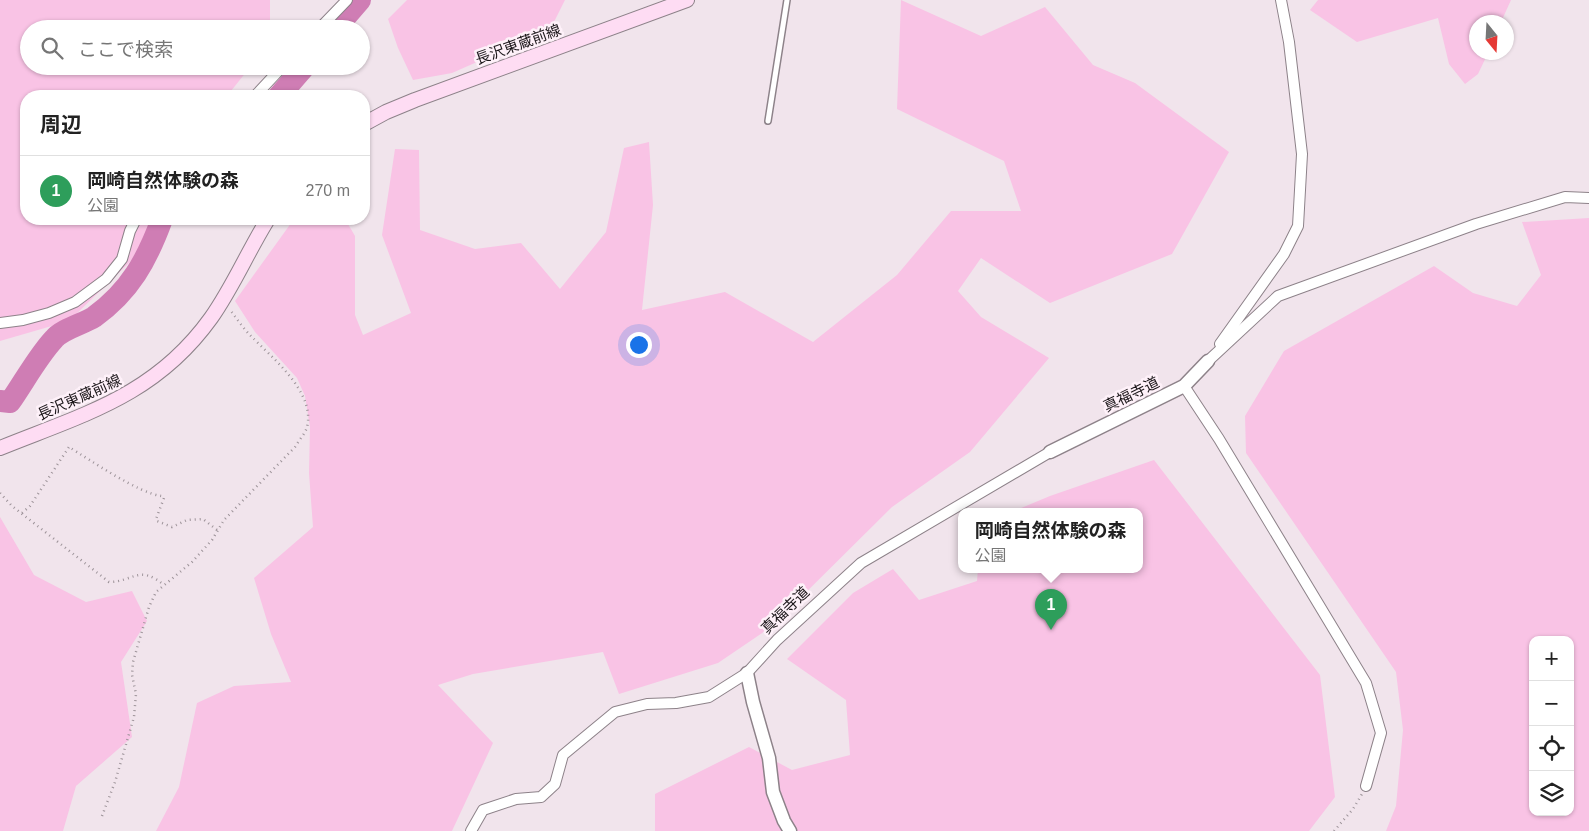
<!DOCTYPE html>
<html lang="ja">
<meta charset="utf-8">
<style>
body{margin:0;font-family:Helvetica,"Noto Sans JP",sans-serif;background:#f2f2f2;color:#222}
.controls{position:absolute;right:15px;bottom:15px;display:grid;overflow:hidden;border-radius:10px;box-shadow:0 1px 4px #0004}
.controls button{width:45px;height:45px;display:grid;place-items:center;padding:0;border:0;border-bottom:1px solid #e0e0e0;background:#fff;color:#222;font:25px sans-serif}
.compass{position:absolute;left:1469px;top:15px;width:45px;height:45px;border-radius:50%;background:#fff;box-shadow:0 1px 4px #0004;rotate:162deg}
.you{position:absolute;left:638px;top:344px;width:18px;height:18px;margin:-12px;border:4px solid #fff;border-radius:50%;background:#1a73e8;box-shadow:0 0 0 8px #1a73e833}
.badge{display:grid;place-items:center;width:32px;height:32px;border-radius:50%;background:#2563eb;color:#fff;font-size:16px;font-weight:700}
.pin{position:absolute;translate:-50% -41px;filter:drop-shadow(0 1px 2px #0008)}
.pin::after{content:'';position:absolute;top:26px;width:18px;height:15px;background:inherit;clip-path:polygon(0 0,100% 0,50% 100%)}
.popup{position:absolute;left:958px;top:508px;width:185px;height:65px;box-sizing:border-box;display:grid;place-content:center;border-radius:10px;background:#fff;filter:drop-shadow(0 1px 4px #0005);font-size:16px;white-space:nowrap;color:#767676}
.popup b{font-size:19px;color:#222}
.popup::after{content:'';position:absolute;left:50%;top:100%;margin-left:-10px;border:10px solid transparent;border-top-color:#fff}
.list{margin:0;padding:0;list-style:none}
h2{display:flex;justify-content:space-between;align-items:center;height:65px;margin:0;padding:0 20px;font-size:21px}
h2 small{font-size:16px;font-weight:400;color:#767676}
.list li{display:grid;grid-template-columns:32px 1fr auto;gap:15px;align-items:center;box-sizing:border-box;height:70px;padding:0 20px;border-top:1px solid #e0e0e0}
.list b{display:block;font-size:19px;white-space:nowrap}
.list p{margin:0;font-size:16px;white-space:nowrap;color:#767676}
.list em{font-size:16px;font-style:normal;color:#767676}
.icon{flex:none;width:28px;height:28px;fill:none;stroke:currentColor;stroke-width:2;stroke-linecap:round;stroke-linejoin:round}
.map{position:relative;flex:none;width:1589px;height:831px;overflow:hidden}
.search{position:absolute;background:#fff;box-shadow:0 1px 4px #0004;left:20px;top:20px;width:350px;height:55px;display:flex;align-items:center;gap:12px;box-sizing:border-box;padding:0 18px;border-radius:28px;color:#767676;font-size:19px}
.panel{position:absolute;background:#fff;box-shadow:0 1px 4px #0004;left:20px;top:90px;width:350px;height:135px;border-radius:20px}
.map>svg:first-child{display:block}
.green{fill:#f9c3e5;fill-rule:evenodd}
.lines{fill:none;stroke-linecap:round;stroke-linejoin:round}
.river{stroke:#cf7db4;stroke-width:22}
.service-casing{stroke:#8d8289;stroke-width:8}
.minor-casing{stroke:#8d8289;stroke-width:12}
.tertiary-casing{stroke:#8d8289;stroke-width:15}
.secondary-casing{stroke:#8d8289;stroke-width:16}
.path{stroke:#9d9399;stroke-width:2.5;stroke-dasharray:1 4;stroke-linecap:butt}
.service{stroke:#fff;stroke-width:5}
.minor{stroke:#fff;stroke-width:10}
.tertiary{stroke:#fff;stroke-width:12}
.secondary{stroke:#fedcf3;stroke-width:14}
.labels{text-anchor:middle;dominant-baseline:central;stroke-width:5;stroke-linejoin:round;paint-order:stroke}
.street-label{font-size:15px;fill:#1c171a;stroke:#fef1f9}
</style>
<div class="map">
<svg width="1589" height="831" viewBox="0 0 1589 831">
<rect width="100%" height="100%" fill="#f1e4ec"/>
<g class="green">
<path d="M0 0H270V29H29V66H251L227 96H26V219H155L131 261 69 321 0 341Z"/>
<path d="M407 0H565L550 30 452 73 413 80 398 48 388 19Z"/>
<path d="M901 0 981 36 1045 7 1093 65 1135 83 1229 152 1172 254 1050 303 981 258 958 291 981 317 1049 358 970 452 892 507 771 627 718 663 619 694 603 652 473 674 438 685 493 743 452 831H156L179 787 197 703 234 686 291 682 271 634 254 578 313 527 309 473 310 427 305 396 297 378 255 332 235 301 294 219H345L355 236V315L363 335 411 313 382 235 395 149 419 150 420 230 475 249 521 243 560 289 606 232 624 148 649 142 653 205 642 310 725 292 813 342 897 275 951 211H1021L1004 161 897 109Z"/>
<path d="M1318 0H1511L1501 22H1476V52L1488 53 1478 74 1465 84 1449 64 1438 18 1357 42 1310 10Z"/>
<path d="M1589 218V831H1386L1396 806 1403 730 1396 672 1246 453 1245 416 1284 351 1434 266 1473 293 1517 306 1541 275 1522 222ZM1533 640H1570V812H1533Z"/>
<path d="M1154 460 1320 675 1335 797 1309 831H655V794L749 747 792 770 850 755 846 700 787 659 853 593 893 569 919 600 977 581 978 569H1140V511H1014L1050 496Z"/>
<path d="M0 517 34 575 86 602 132 591 147 621 121 662 132 737 76 786 63 831H0Z"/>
</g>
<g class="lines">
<g class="river">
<path d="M335 29 360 0"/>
<path d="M279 96 305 66"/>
<path d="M0 401 10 402C24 382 38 356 54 339 62 329 83 324 94 317 130 291 147 260 162 219"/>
</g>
<g class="service-casing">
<path id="service" d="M768 121 787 0"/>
</g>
<g class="minor-casing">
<g id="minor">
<path d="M319 29 347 0"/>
<path d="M255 96 283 66"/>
<path d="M0 323 23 320 49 313 75 302 106 279 122 259 130 231 136 219"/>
<path d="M1220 344 1284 254 1298 226 1302 154 1289 42 1281 0"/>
<path d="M1208 361 1278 296 1476 224 1565 197 1589 198"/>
<path d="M1184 386 1219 439 1366 683 1381 733 1366 786"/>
<path d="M471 831 483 810 516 799 541 797 555 784 563 755 615 712 647 704 676 703 709 697 747 673 777 640 861 563 1050 452"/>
</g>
</g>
<g class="tertiary-casing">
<g id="tertiary">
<path d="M1050 452 1184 386 1208 361"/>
<path d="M747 673 753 702 769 758 773 792 784 821 790 831"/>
</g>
</g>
<g class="secondary-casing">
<g id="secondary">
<path d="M364 124 386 112 415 100 687 0"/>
<path d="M0 448C84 414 155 396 211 318 233 287 248 251 268 219"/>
</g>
</g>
<g class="path">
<path d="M0 493 12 506 109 582C133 582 139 564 164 585"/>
<path d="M22 513 30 506 69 447C90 460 140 494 162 496L164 498 156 519 157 521 172 527 187 520 203 519 217 530"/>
<path d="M102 816 115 782 134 717 136 694 132 675 133 662 149 607 156 592 192 562 212 540 224 520 295 447C299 440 305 434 307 427 316 392 271 357 250 335 243 328 237 319 231 311"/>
<path d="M1334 831 1353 809 1362 794"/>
</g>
<use href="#service" class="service"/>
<use href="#minor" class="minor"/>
<use href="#tertiary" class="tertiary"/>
<use href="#secondary" class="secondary"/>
</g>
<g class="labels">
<g class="street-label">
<text transform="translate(518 44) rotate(-20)">長沢東蔵前線</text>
<text transform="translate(1131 394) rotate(-26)">真福寺道</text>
<text transform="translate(79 397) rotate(-24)">長沢東蔵前線</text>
<text transform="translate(785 610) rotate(-44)">真福寺道</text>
</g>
</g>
</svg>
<div class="controls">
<button>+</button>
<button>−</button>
<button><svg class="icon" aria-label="locate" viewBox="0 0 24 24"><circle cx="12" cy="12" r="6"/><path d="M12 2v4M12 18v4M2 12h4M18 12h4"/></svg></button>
<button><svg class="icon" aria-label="layers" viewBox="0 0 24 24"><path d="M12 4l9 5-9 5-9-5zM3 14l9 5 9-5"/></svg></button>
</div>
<svg class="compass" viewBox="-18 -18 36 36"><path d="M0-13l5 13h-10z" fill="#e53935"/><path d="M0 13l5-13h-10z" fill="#767676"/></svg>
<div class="you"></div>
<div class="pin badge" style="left:1051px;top:630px;background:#2e9e5b">1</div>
<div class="popup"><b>岡崎自然体験の森</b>公園</div>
<div class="search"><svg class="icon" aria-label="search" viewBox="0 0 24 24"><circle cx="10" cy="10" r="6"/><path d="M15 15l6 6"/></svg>ここで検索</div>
<section class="panel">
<h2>周辺<small></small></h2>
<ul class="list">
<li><span class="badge" style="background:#2e9e5b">1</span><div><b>岡崎自然体験の森</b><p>公園</p></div><em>270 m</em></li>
</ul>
</section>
</div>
